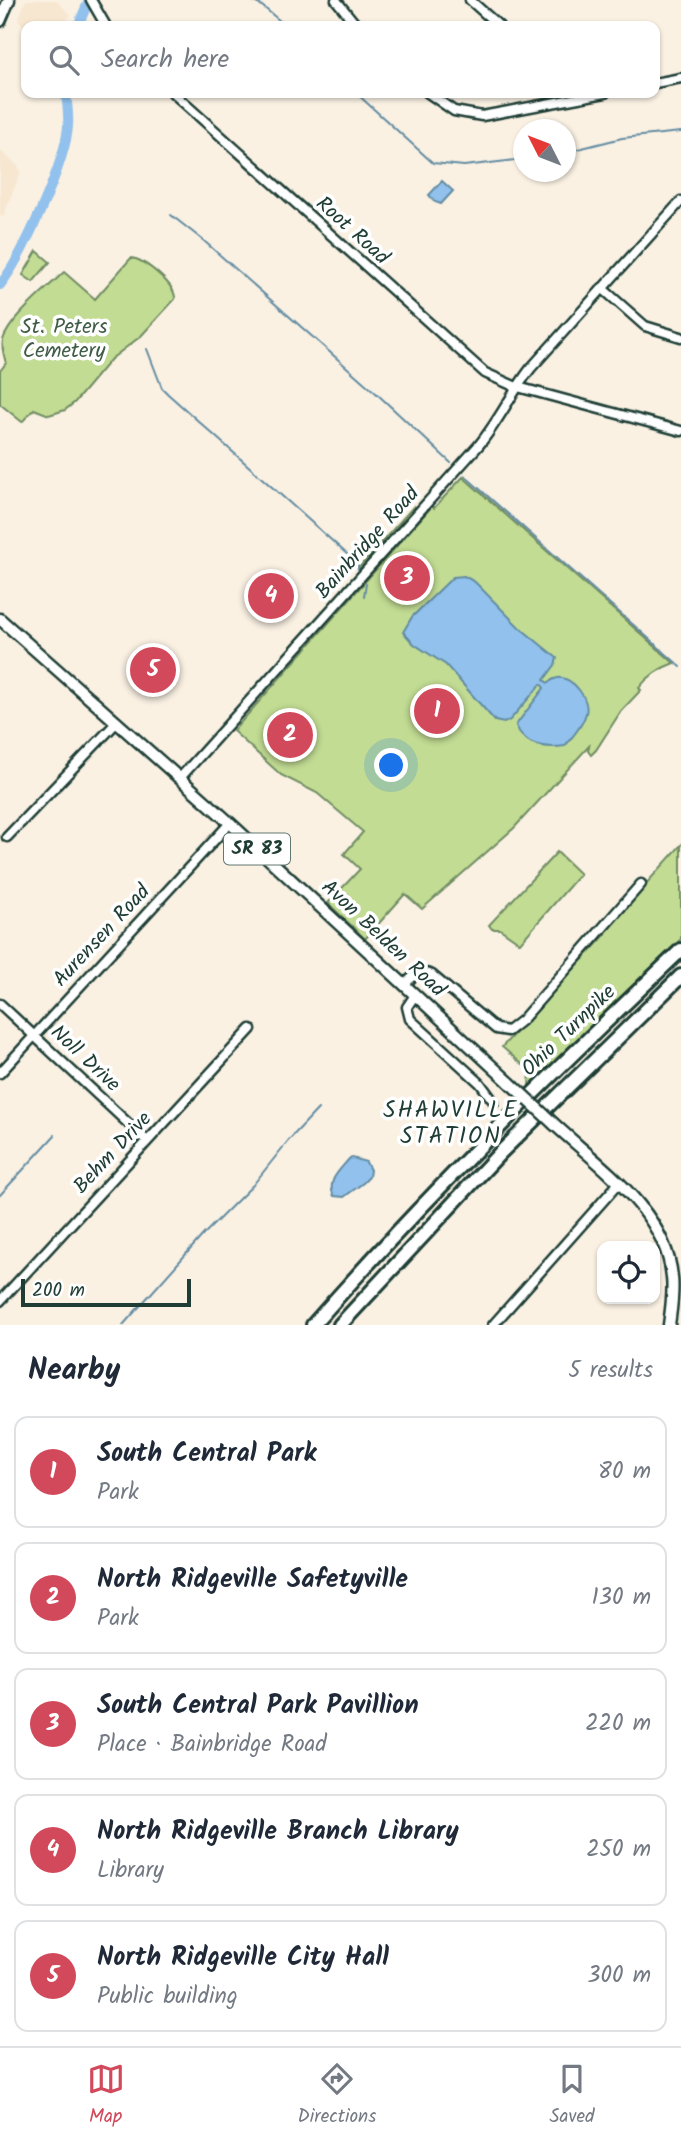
<!DOCTYPE html>
<meta charset="utf-8">
<style>
body{margin:0;font-family:Kalam,sans-serif;background:#f2f2f3;color:#1f2937}
.controls{position:absolute;right:21px;bottom:21px;display:grid;overflow:hidden;border-radius:14px;box-shadow:0 2px 5px #0004}
.controls button{width:63px;height:63px;display:grid;place-items:center;padding:0;border:0;border-bottom:2px solid #e0e1e3;background:#fff;color:#1f2937;font:35px sans-serif}
.compass{position:absolute;left:513px;top:119px;width:63px;height:63px;border-radius:50%;background:#fff;box-shadow:0 2px 5px #0004;rotate:312deg}
.scale{position:absolute;left:21px;bottom:18px;width:170px;box-sizing:border-box;padding-left:7px;border:4px solid #1f3d34;border-top:0;font-size:19px;line-height:24px;white-space:nowrap;color:#1f3d34;-webkit-text-stroke:5px #fff;paint-order:stroke}
.you{position:absolute;left:392px;top:766px;width:24px;height:24px;margin:-18px;border:5px solid #fff;border-radius:50%;background:#1a73e8;box-shadow:0 0 0 10px #1a73e833}
.badge{display:grid;place-items:center;width:46px;height:46px;border-radius:50%;background:#d1495b;color:#fff;font-size:23px;font-weight:700}
.pin{position:absolute;translate:-50% -50%;border:4px solid #fff;box-shadow:0 2px 7px #0006}
.list{margin:0;padding:0;list-style:none}
h2{display:flex;justify-content:space-between;align-items:center;height:91px;margin:0;padding:0 28px;font-size:30px}
h2 small{font-size:23px;font-weight:400;color:#747a83}
.list li{display:grid;grid-template-columns:46px 1fr auto;gap:21px;align-items:center;box-sizing:border-box;height:112px;margin:0 14px 14px;padding:0 14px;border:2px solid #e0e1e3;border-radius:14px}
.list b{display:block;font-size:26px;white-space:nowrap}
.list p{margin:0;font-size:23px;white-space:nowrap;color:#747a83}
.list em{font-size:23px;font-style:normal;color:#747a83}
.icon{flex:none;width:38px;height:38px;fill:none;stroke:currentColor;stroke-width:2;stroke-linecap:round;stroke-linejoin:round}
.map{position:relative;flex:none;width:681px;height:1325px;overflow:hidden}
.search{position:absolute;background:#fff;box-shadow:0 2px 5px #0004;left:21px;right:21px;top:21px;height:77px;display:flex;align-items:center;gap:18px;box-sizing:border-box;padding:0 24px;border-radius:14px;color:#747a83;font-size:26px}
.sheet{height:721px;background:#fff}
nav{display:flex;justify-content:space-around;align-items:center;box-sizing:border-box;height:98px;border-top:2px solid #e0e1e3;background:#fff;font-size:19px;color:#747a83}
nav a{display:grid;justify-items:center;gap:4px}
nav .on{color:#d1495b}
.map>svg:first-child{display:block}
.built{fill:#f7e7d0}
.green{fill:#c2dc93;stroke:#708c64;stroke-width:2}
.water{fill:#91c1ec;stroke:#638ca2;stroke-width:2}
.lines{fill:none;stroke-linecap:round;stroke-linejoin:round}
.stream{stroke:#638ca2;stroke-width:2}
.river{stroke:#91c1ec;stroke-width:10}
.minor-casing{stroke:#1f3d34;stroke-width:13}
.major-casing{stroke:#1f3d34;stroke-width:15}
.highway-casing{stroke:#1f3d34;stroke-width:18}
.minor{stroke:#fff;stroke-width:8}
.major{stroke:#fff;stroke-width:10}
.highway{stroke:#fff;stroke-width:12}
.major-bridge-casing{stroke:#1f3d34;stroke-width:15;stroke-linecap:butt}
.major-bridge{stroke:#fff;stroke-width:10}
.labels{text-anchor:middle;dominant-baseline:central;stroke-width:7;stroke-linejoin:round;paint-order:stroke}
.shield{fill:#fff;stroke:#627771;stroke-width:2}
.shield-label{font-size:19px;font-weight:bold;fill:#1f3d34}
.street-label{font-size:21px;fill:#1f3d34;stroke:#fff}
.park-label{font-size:21px;fill:#405d47;stroke:#fff}
.neighbourhood-label{font-size:23px;letter-spacing:2px;fill:#1f3d34;stroke:#fff}
</style>
<div class="map">
<svg width="681" height="1325" viewBox="0 0 681 1325">
<rect width="100%" height="100%" fill="#faf1e3"/>
<filter id="ink" filterUnits="userSpaceOnUse"><feTurbulence type="fractalNoise" baseFrequency=".0143" numOctaves="2"/><feDisplacementMap in="SourceGraphic" scale="14" xChannelSelector="R" yChannelSelector="G"/><feConvolveMatrix kernelMatrix="1 2 1 2 8 2 1 2 1" color-interpolation-filters="sRGB"/></filter>
<g filter="url(#ink)">
<g class="built">
<path d="M26 0H56L71 15 61 26 26 28 18 20Z"/>
<path d="M0 150 17 165 21 171 3 217 0 216Z"/>
</g>
<g class="green">
<path d="M37 251 50 262 33 282 23 275Z"/>
<path d="M131 258C144 259 176 285 175 299L141 336 111 359 75 402 65 410 49 415 34 409 22 422 0 404V371L6 363C4 356 1 347 3 340 9 319 48 288 64 272L95 299Z"/>
<path d="M463 477 674 663C660 668 648 676 639 688L641 690 621 711 596 750 591 755 588 751 589 746 514 828 422 909 405 894 365 939 328 903 360 869 344 854 363 832 317 793 281 775 233 731 432 506 434 508Z"/>
<path d="M414 506 415 508 360 570 359 567Z"/>
<path d="M681 845V939L529 1086 530 1071 502 1047 606 934V928Z"/>
<path d="M557 852 580 874 520 943 500 929H492L489 925Z"/>
</g>
<g class="water">
<path d="M442 181 453 191 441 204 435 202 429 195Z"/>
<path d="M464 576 475 582 519 627 557 658 555 665 544 680 548 683C550 681 555 678 558 678 572 676 590 699 586 713 583 725 573 736 565 746 546 749 523 746 516 725L544 688 541 684 510 720 504 723 495 721 446 665 414 644 403 632 412 617 453 577Z"/>
<path d="M352 1158 366 1162 370 1170 369 1177 363 1183 344 1197 334 1196C326 1181 340 1170 349 1159Z"/>
</g>
<g class="lines">
<g class="stream">
<path d="M250 0 262 6 286 26"/>
<path d="M356 93 433 163 464 166 524 159"/>
<path d="M566 152 622 138 681 132"/>
<path d="M171 215 204 241 376 393 451 463"/>
<path d="M147 349 162 388 168 394 358 564V569"/>
<path d="M465 476 681 667"/>
<path d="M364 596 366 584"/>
<path d="M0 1195 55 1135"/>
<path d="M123 1325 203 1235 253 1185 288 1141 318 1109"/>
</g>
<g class="river">
<path d="M78 26 89 0"/>
<path d="M0 285C22 258 66 161 68 126 69 115 67 104 66 93"/>
</g>
<g class="minor-casing">
<g id="minor">
<path d="M91 0 106 26"/>
<path d="M336 0 357 26"/>
<path d="M470 0 499 26"/>
<path d="M655 83 681 78"/>
<path d="M173 93 485 373 514 386 681 431"/>
<path d="M428 93 454 111 482 116 605 93"/>
<path d="M602 288 645 326 681 337"/>
<path d="M180 778 479 445C499 421 512 392 531 368L681 201"/>
<path d="M7 837 117 722"/>
<path d="M404 985C413 976 419 969 432 975L496 1029 508 1031 522 1020 641 884"/>
<path d="M415 995 407 1007 410 1019 480 1083 494 1102"/>
<path d="M0 1004 146 1140"/>
<path d="M0 1073 230 823"/>
<path d="M0 1301 251 1029"/>
<path d="M493 1325 618 1184"/>
</g>
</g>
<g class="major-casing">
<g id="major">
<path d="M0 21 9 0"/>
<path d="M0 619 230 823 510 1083"/>
<path d="M554 1124C599 1166 666 1211 672 1277 674 1293 671 1309 669 1325"/>
</g>
</g>
<g class="highway-casing">
<g id="highway">
<path d="M313 1325C429 1193 554 1071 681 950"/>
<path d="M340 1325 500 1153 681 976"/>
</g>
</g>
<use href="#minor" class="minor"/>
<use href="#major" class="major"/>
<use href="#highway" class="highway"/>
<g class="major-bridge-casing">
<path id="major-bridge" d="M510 1083 554 1124"/>
</g>
<use href="#major-bridge" class="major-bridge"/>
</g>
</g>
<g class="labels">
<rect class="shield" x="224" y="833.5" width="66" height="31" rx="5"/>
<g class="shield-label">
<text x="257" y="849">SR 83</text>
</g>
<g class="street-label">
<text transform="translate(352 231) rotate(42)">Root Road</text>
<text transform="translate(368 543) rotate(-48)">Bainbridge Road</text>
<text transform="translate(102 936) rotate(-47)">Aurensen Road</text>
<text transform="translate(383 939) rotate(43)">Avon Belden Road</text>
<text transform="translate(569 1031) rotate(-44)">Ohio Turnpike</text>
<text transform="translate(85 1059) rotate(43)">Noll Drive</text>
<text transform="translate(113 1153) rotate(-47)">Behm Drive</text>
</g>
<g class="park-label">
<text x="64" y="327">St. Peters<tspan x="64" dy="24">Cemetery</tspan></text>
</g>
<g class="neighbourhood-label">
<text x="451" y="1111">SHAWVILLE<tspan x="451" dy="26">STATION</tspan></text>
</g>
</g>
</svg>
<div class="controls">
<button><svg class="icon" aria-label="locate" viewBox="0 0 24 24"><circle cx="12" cy="12" r="6"/><path d="M12 2v4M12 18v4M2 12h4M18 12h4"/></svg></button>
</div>
<svg class="compass" viewBox="-18 -18 36 36"><path d="M0-13l5 13h-10z" fill="#e53935"/><path d="M0 13l5-13h-10z" fill="#747a83"/></svg>
<div class="scale">200 m</div>
<div class="you"></div>
<div class="pin badge" style="left:437px;top:711px">1</div>
<div class="pin badge" style="left:290px;top:735px">2</div>
<div class="pin badge" style="left:407px;top:578px">3</div>
<div class="pin badge" style="left:271px;top:596px">4</div>
<div class="pin badge" style="left:153px;top:670px">5</div>
<div class="search"><svg class="icon" aria-label="search" viewBox="0 0 24 24"><circle cx="10" cy="10" r="6"/><path d="M15 15l6 6"/></svg>Search here</div>
</div>
<section class="sheet">
<h2>Nearby<small>5 results</small></h2>
<ul class="list">
<li><span class="badge">1</span><div><b>South Central Park</b><p>Park</p></div><em>80 m</em></li>
<li><span class="badge">2</span><div><b>North Ridgeville Safetyville</b><p>Park</p></div><em>130 m</em></li>
<li><span class="badge">3</span><div><b>South Central Park Pavillion</b><p>Place · Bainbridge Road</p></div><em>220 m</em></li>
<li><span class="badge">4</span><div><b>North Ridgeville Branch Library</b><p>Library</p></div><em>250 m</em></li>
<li><span class="badge">5</span><div><b>North Ridgeville City Hall</b><p>Public building</p></div><em>300 m</em></li>
</ul>
</section>
<nav>
<a class="on"><svg class="icon" aria-label="map" viewBox="0 0 24 24"><path d="M3 6l6-2 6 2 6-2v14l-6 2-6-2-6 2zM9 4v14M15 6v14"/></svg>Map</a>
<a><svg class="icon" aria-label="directions" viewBox="0 0 24 24"><path d="M12 3l9 9-9 9-9-9zM9 14v-3h6M13 9l2 2-2 2"/></svg>Directions</a>
<a><svg class="icon" aria-label="saved" viewBox="0 0 24 24"><path d="M7 4h10v16l-5-4-5 4z"/></svg>Saved</a>
</nav>
